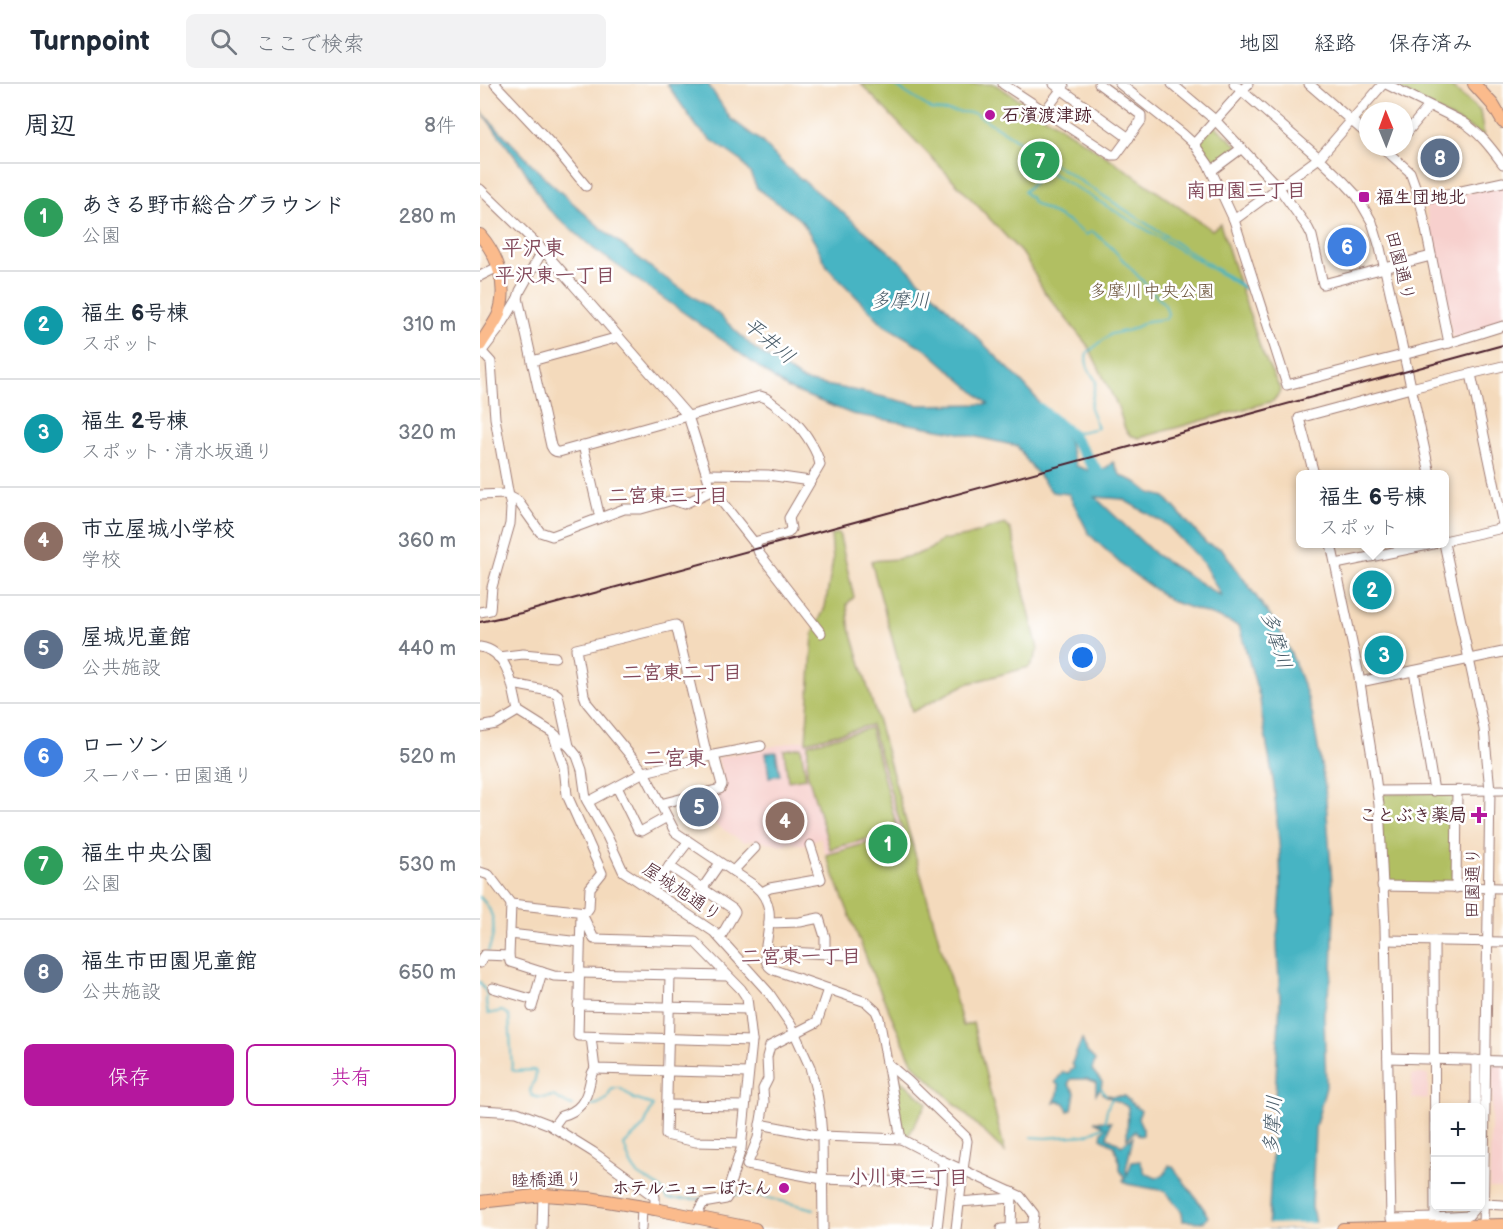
<!DOCTYPE html>
<html lang="ja">
<meta charset="utf-8">
<style>
body{margin:0;font-family:"Balsamiq Sans","Klee One",sans-serif;background:#f2f2f3;color:#1f2937}
.controls{position:absolute;right:18px;bottom:18px;display:grid;overflow:hidden;border-radius:9px;box-shadow:0 3px 9px #0003}
.controls button{width:54px;height:54px;display:grid;place-items:center;padding:0;border:0;border-bottom:2px solid #e0e1e3;background:#fff;color:#1f2937;font:30px sans-serif}
.compass{position:absolute;left:879px;top:18px;width:54px;height:54px;border-radius:50%;background:#fff;box-shadow:0 3px 9px #0003;rotate:359deg}
.you{position:absolute;left:603px;top:574px;width:21px;height:21px;margin:-15px;border:4px solid #fff;border-radius:50%;background:#1a73e8;box-shadow:0 0 0 9px #1a73e833}
.badge{display:grid;place-items:center;width:39px;height:39px;border-radius:50%;background:#b5179e;color:#fff;font-size:20px;font-weight:700}
.pin{position:absolute;translate:-50% -50%;border:3px solid #fff;box-shadow:0 2px 6px #0006}
.popup{position:absolute;left:816px;top:386px;width:153px;height:78px;box-sizing:border-box;display:grid;place-content:center;border-radius:9px;background:#fff;filter:drop-shadow(0 2px 4px #0005);font-size:20px;white-space:nowrap;color:#747a83}
.popup b{font-size:22px;color:#1f2937}
.popup::after{content:'';position:absolute;left:50%;top:100%;margin-left:-12px;border:12px solid transparent;border-top-color:#fff}
.list{margin:0;padding:0;list-style:none}
h2{display:flex;justify-content:space-between;align-items:center;height:78px;margin:0;padding:0 24px;font-size:26px}
h2 small{font-size:20px;font-weight:400;color:#747a83}
.list li{display:grid;grid-template-columns:39px 1fr auto;gap:18px;align-items:center;box-sizing:border-box;height:108px;padding:0 24px;border-top:2px solid #e0e1e3}
.list b{display:block;font-size:22px;white-space:nowrap}
.list p{margin:0;font-size:20px;white-space:nowrap;color:#747a83}
.list em{font-size:20px;font-style:normal;color:#747a83}
.actions{display:flex;gap:12px;padding:18px 24px}
.actions a{flex:1;padding:14px 0;border:2px solid #b5179e;border-radius:9px;text-align:center;font-size:21px;color:#b5179e}
.actions .main{background:#b5179e;color:#fff}
.icon{flex:none;width:33px;height:33px;fill:none;stroke:currentColor;stroke-width:2;stroke-linecap:round;stroke-linejoin:round}
.map{position:relative;flex:none;width:1023px;height:1145px;overflow:hidden}
header{display:flex;align-items:center;gap:36px;box-sizing:border-box;height:84px;padding:0 30px;background:#fff;border-bottom:2px solid #e0e1e3}
header strong{font-size:28px}
nav{display:flex;gap:33px;margin-inline-start:auto;font-size:21px}
.search{width:420px;height:54px;background:#f2f2f3;display:flex;align-items:center;gap:15px;box-sizing:border-box;padding:0 21px;border-radius:9px;color:#747a83;font-size:22px}
main{display:flex}
aside{flex:1;background:#fff}
.map>svg:first-child{display:block}
.built{fill:#f7d0cd}
.green{fill:#b1bf62;stroke:#7e6f46;stroke-width:1.5}
.water{fill:#46b4c3;stroke:#486a77;stroke-width:1.5;fill-rule:evenodd}
.pier{fill:#f4dabc}
.lines{fill:none;stroke-linecap:round;stroke-linejoin:round}
.stream{stroke:#46b4c3;stroke-width:2}
.river{stroke:#46b4c3;stroke-width:12}
.minor-casing{stroke:#9f7c74;stroke-width:11}
.major-casing{stroke:#9f7c74;stroke-width:14}
.minor{stroke:#fff;stroke-width:9}
.major{stroke:#fbbb8c;stroke-width:12}
.rail{stroke:#4a1f2b;stroke-width:2}
.poi-dot{fill:#b5179e;stroke:#fff;stroke-width:2}
.labels{text-anchor:middle;dominant-baseline:central;stroke-width:5;stroke-linejoin:round;paint-order:stroke}
.poi-label{font-size:18px;font-weight:bold;fill:#4a1f2b;stroke:#fff;text-anchor:start}
.street-label{font-size:18px;fill:#4a1f2b;stroke:#fff}
.park-label{font-size:18px;fill:#6e573e;stroke:#fff}
.neighbourhood-label{font-size:20px;font-weight:bold;fill:#834a5b;stroke:#fff}
.water-label{font-size:20px;font-style:italic;fill:#485b68;stroke:#fff}
.quarter-label{font-size:21px;font-weight:bold;fill:#834a5b;stroke:#fff}
</style>
<header>
<strong>Turnpoint</strong>
<div class="search"><svg class="icon" aria-label="search" viewBox="0 0 24 24"><circle cx="10" cy="10" r="6"/><path d="M15 15l6 6"/></svg>ここで検索</div>
<nav><a>地図</a><a>経路</a><a>保存済み</a></nav>
</header>
<main>
<aside>
<h2>周辺<small>8件</small></h2>
<ul class="list">
<li><span class="badge" style="background:#2e9e5b">1</span><div><b>あきる野市総合グラウンド</b><p>公園</p></div><em>280 m</em></li>
<li><span class="badge" style="background:#0f9aa8">2</span><div><b>福生 6号棟</b><p>スポット</p></div><em>310 m</em></li>
<li><span class="badge" style="background:#0f9aa8">3</span><div><b>福生 2号棟</b><p>スポット · 清水坂通り</p></div><em>320 m</em></li>
<li><span class="badge" style="background:#8d6e63">4</span><div><b>市立屋城小学校</b><p>学校</p></div><em>360 m</em></li>
<li><span class="badge" style="background:#5c6f8a">5</span><div><b>屋城児童館</b><p>公共施設</p></div><em>440 m</em></li>
<li><span class="badge" style="background:#3f7fe0">6</span><div><b>ローソン</b><p>スーパー · 田園通り</p></div><em>520 m</em></li>
<li><span class="badge" style="background:#2e9e5b">7</span><div><b>福生中央公園</b><p>公園</p></div><em>530 m</em></li>
<li><span class="badge" style="background:#5c6f8a">8</span><div><b>福生市田園児童館</b><p>公共施設</p></div><em>650 m</em></li>
</ul>
<div class="actions"><a class="main">保存</a><a>共有</a></div>
</aside>
<div class="map">
<svg width="1023" height="1145" viewBox="0 0 1023 1145">
<rect width="100%" height="100%" fill="#fff"/>
<filter id="ink" filterUnits="userSpaceOnUse"><feTurbulence type="fractalNoise" baseFrequency=".0167" numOctaves="2"/><feDisplacementMap in="SourceGraphic" scale="12" xChannelSelector="R" yChannelSelector="G"/><feConvolveMatrix kernelMatrix="1 2 1 2 8 2 1 2 1" color-interpolation-filters="sRGB"/></filter>
<filter id="wash" filterUnits="userSpaceOnUse"><feTurbulence type="fractalNoise" baseFrequency=".008" numOctaves="4" result="noise"/><feDisplacementMap in="SourceGraphic" scale="24" xChannelSelector="R" yChannelSelector="G"/><feGaussianBlur stdDeviation="1.35" result="paint"/><feColorMatrix in="noise" values="0 0 0 0 0 0 0 0 0 0 0 0 0 0 0 0 0 1.4 0 .05"/><feComposite in="paint" operator="in"/></filter>
<g filter="url(#wash)">
<rect width="100%" height="100%" fill="#f4dabc"/>
<g class="built">
<path d="M1023 101V239L975 254 972 253 945 120 946 118Z"/>
<path d="M391 640 423 749 346 771 340 753 329 759 327 761 310 759 302 761 275 756 264 758 231 738 229 740 217 734 212 716 246 707 238 676 240 673 323 656 327 658Z"/>
<path d="M1013 979H1023V1104H1009Z"/>
<rect x="932" y="990" width="16" height="25"/>
</g>
<g class="green">
<path d="M381 0H515L635 78 732 146 740 140 781 266 801 307 793 317 659 354 650 351 645 345 638 323 608 262 564 207 545 173 497 121Z"/>
<path d="M910 0H968L1000 27 1004 52Z"/>
<path d="M734 41 758 62 734 84 719 59Z"/>
<path d="M524 440 530 445 534 456 540 491 558 565 554 576 549 583 486 600 432 628 391 477 417 475 435 471 450 465 462 456 487 452Z"/>
<path d="M359 449 374 513 367 520 369 540 399 641 483 942 493 939 525 1068 433 980 393 891 346 771 423 749 391 641 326 658 333 550 345 523 353 476 351 451Z"/>
<path d="M390 644 418 747 350 765 327 688 328 660Z"/>
<path d="M321 663 326 694 308 697 304 666Z"/>
<path d="M974 708 973 802 904 801 899 710Z"/>
<path d="M412 988 447 1019 428 1052 423 1050Z"/>
</g>
<g class="water">
<path d="M187 0H228L250 34 282 58 304 81 367 132 418 175 538 294 556 314 564 328 575 338 588 357 596 382 619 390 633 378 641 392 656 398 670 409 685 413 727 460 742 465 798 543 812 572 826 608 832 629 845 703 854 826 852 889 844 929 846 1003 835 1044 832 1123 836 1145H788L800 917 797 860 801 806 800 771 794 701 782 633 780 615 759 542 737 533 691 517 645 484 609 450 589 410 572 408 548 378 537 362 470 347 372 330 307 304 231 248 114 165 67 124 42 82 1 27 65 94 123 146 178 189 236 228 275 265 324 297 378 307 438 321 508 320 507 319 447 266 404 241 348 184 337 162 322 137 277 104 270 89 260 76 230 55 217 43ZM615 413 642 415 686 440 723 479 742 513 676 471Z"/>
<path d="M296 668 300 691 289 693 286 669Z"/>
<path d="M602 955 607 968 615 976 612 986 622 998 621 1004 616 1010V998L607 995H591L588 1000 595 1008 592 1026 588 1027 585 1019 578 1017 574 1019 578 1010 579 1002 575 998 583 988 588 989 594 984 592 979Z"/>
<path d="M622 1009 631 1012H644L661 1027 658 1034 663 1045V1051L660 1052 655 1047 647 1055 648 1023C639 1017 631 1016 622 1009Z"/>
<path d="M614 1037 631 1038 627 1053 637 1058 641 1062 653 1053 646 1085 647 1091 652 1078 660 1077 665 1089 676 1094 685 1090 689 1081 693 1083 724 1125 728 1133 724 1138 703 1137 702 1128 685 1107 647 1100 643 1096 645 1094 640 1086V1079L634 1061 621 1054 622 1048 626 1043Z"/>
</g>
<path class="pier" d="M838 1139 839 1145H785V1140Z"/>
<g class="lines">
<g class="stream">
<path d="M412 0 453 26 495 29 774 209"/>
<path d="M590 350 618 344 610 324 616 297C610 288 604 280 607 269L631 250 650 246 668 237 686 235 688 230 685 221 630 162 612 147 606 151 589 138 552 118V115L544 108 557 95 553 78 774 210"/>
<path d="M0 813C17 830 16 847 8 868"/>
<path d="M0 898 7 910 6 918 8 930 22 927 29 931 32 986 35 987 54 986 56 988 55 995 50 1007 52 1012C58 1014 67 1014 73 1012L89 1021 93 1022"/>
<path d="M621 1004 626 1011"/>
<path d="M105 1022 118 1020 127 1015 131 1006 136 1004H140L154 1015 173 1021 164 1042 144 1061C148 1071 150 1084 159 1091 172 1100 180 1099 188 1115H218L234 1113"/>
<path d="M551 1053 566 1054 606 1051 625 1042C625 1032 626 1023 632 1015"/>
<path d="M251 1111 271 1110 334 1125"/>
</g>
<path class="river" d="M559 325 590 350 619 390 634 397"/>
</g>
</g>
<g filter="url(#ink)">
<g class="lines">
<g class="minor-casing">
<g id="minor">
<path d="M15 0 75 64 106 102"/>
<path d="M523 0 631 71H636L661 37V31L619 0"/>
<path d="M574 0 649 54"/>
<path d="M640 0 703 50 714 60 728 80 754 136 807 301 969 259 1023 242"/>
<path d="M692 0 735 36 799 104 828 144 832 152 843 200 951 172"/>
<path d="M754 0 839 74 864 98 877 112 892 138 900 164 914 225 950 390"/>
<path d="M829 0 888 51"/>
<path d="M906 0 983 38C1000 49 1011 64 1023 80"/>
<path d="M565 27 584 2"/>
<path d="M924 52 949 22"/>
<path d="M714 60 768 0"/>
<path d="M902 63 930 88 940 116 969 259"/>
<path d="M731 87 762 64"/>
<path d="M0 105 63 166 208 332 231 404 276 461 279 469 341 549"/>
<path d="M940 116 1023 98"/>
<path d="M754 136 839 74 903 0"/>
<path d="M63 166 40 207 38 214 71 362C73 366 74 368 79 368L280 312 286 314C296 322 308 329 316 339 325 348 338 368 340 381L309 434 311 445 308 449 274 458"/>
<path d="M0 192 18 183"/>
<path d="M0 266 11 278 15 334 31 424 30 440 12 503 10 526 0 528"/>
<path d="M2 267 19 245 38 214"/>
<path d="M52 277 139 253"/>
<path d="M991 290 1023 441"/>
<path d="M103 361 120 434"/>
<path d="M227 390 288 391 330 397"/>
<path d="M834 390 819 334 931 304 1023 282"/>
<path d="M0 411 25 410 38 417 60 448 72 452 144 425H161L193 416 204 420 233 406"/>
<path d="M964 457 1023 444"/>
<path d="M964 459 1004 645 1010 706 1003 1145"/>
<path d="M851 460 878 587 895 691 899 721 905 843 911 1135 955 1134"/>
<path d="M856 480 953 460"/>
<path d="M0 563C29 567 33 604 38 627L73 649 89 662 97 672 102 686 106 715 127 752 143 787 234 848 289 909 311 941 330 983 337 1010 340 1028 342 1052 343 1145"/>
<path d="M18 573 43 570 75 573"/>
<path d="M934 587 954 707"/>
<path d="M880 598 1023 568"/>
<path d="M33 600 74 608 78 611 89 662"/>
<path d="M0 643 16 640 38 627"/>
<path d="M227 672 196 541 96 565 104 611 107 619 164 688 195 748 275 802C298 821 287 846 285 870 285 877 288 883 294 886L386 918 396 927 399 934 421 1055 463 1077 483 1086 476 1145"/>
<path d="M137 703 158 746 162 747 187 733"/>
<path d="M897 707 1023 706"/>
<path d="M108 718 164 688 231 672"/>
<path d="M180 720 240 705 242 701 234 671 281 662"/>
<path d="M189 782 253 825 255 828 240 854"/>
<path d="M253 787 275 764"/>
<path d="M0 788 9 791 31 820 106 828 109 824 110 804 122 789 87 711 84 683 73 649"/>
<path d="M902 802 1023 804"/>
<path d="M976 804 977 707"/>
<path d="M222 805 240 779"/>
<path d="M171 806 208 758"/>
<path d="M282 808 290 804 341 795 330 761"/>
<path d="M31 820 29 872 30 878 74 892 99 893"/>
<path d="M101 828 114 855 215 858 261 905 267 914 272 957 261 1065 250 1100 249 1109 246 1115 223 1119 215 1133"/>
<path d="M101 830 98 952 272 957"/>
<path d="M289 839 320 838 339 834 345 853V870"/>
<path d="M30 850 100 858"/>
<path d="M905 856 1023 858"/>
<path d="M954 857 955 1134 988 1132 994 1125V1122"/>
<path d="M285 867 371 871"/>
<path d="M0 879 4 871 29 872"/>
<path d="M99 889 248 892"/>
<path d="M190 892 186 1051 216 1058 261 1059"/>
<path d="M13 904 54 916"/>
<path d="M348 905 337 938 290 962 287 973 288 995 283 1005 284 1018 278 1054 267 1081 342 1095 462 1099 457 1145"/>
<path d="M98 921 268 925"/>
<path d="M52 923 62 888"/>
<path d="M111 953 115 985 268 989"/>
<path d="M908 974 1023 977"/>
<path d="M407 979 429 998 486 1053 487 1057 483 1086 540 1112 554 1130 552 1145"/>
<path d="M187 1021 265 1022"/>
<path d="M996 1024V976"/>
<path d="M0 1026 37 1028 68 1040 113 1068 175 1113V1125"/>
<path d="M280 1040 342 1052 421 1055"/>
<path d="M73 1043 81 1032C100 1027 106 1017 110 998 111 993 111 989 115 985"/>
<path d="M462 1099 463 1077"/>
<path d="M479 1118 532 1114"/>
<path d="M1004 1120 1023 1121"/>
<path d="M531 1144 532 1108"/>
<path d="M62 1145 63 1111"/>
<path d="M161 1145 162 1123"/>
<path d="M521 1145 552 1143"/>
</g>
</g>
<g class="major-casing">
<g id="major">
<path d="M994 0 1013 21 1023 38"/>
<path d="M0 151C19 173 29 204 18 232 13 242 6 251 0 261"/>
<path d="M0 1118 63 1111 109 1114 175 1125 275 1145"/>
<path d="M863 1145 1023 1141"/>
</g>
</g>
<use href="#minor" class="minor"/>
<use href="#major" class="major"/>
<path class="rail" d="M0 538 41 529 1023 261"/>
</g>
</g>
<g class="poi-dot">
<circle cx="510" cy="31" r="6"/>
<rect x="878" y="107" width="12" height="12" rx="3"/>
<path d="M996 722h6v6h6v6h-6v6h-6v-6h-6v-6h6z"/>
<circle cx="304" cy="1104" r="6"/>
</g>
<g class="labels">
<g class="poi-label">
<text x="522" y="31">石濱渡津跡</text>
<text x="896" y="113">福生団地北</text>
<text x="987" y="731" text-anchor="end">ことぶき薬局</text>
<text x="292" y="1104" text-anchor="end">ホテルニューぼたん</text>
</g>
<g class="street-label">
<text transform="translate(920 182) rotate(76)">田園通り</text>
<text transform="translate(993 799) rotate(-89)">田園通り</text>
<text transform="translate(202 808) rotate(34)">屋城旭通り</text>
<text transform="translate(67 1096) rotate(-1)">睦橋通り</text>
</g>
<g class="park-label">
<text x="672" y="207">多摩川中央公園</text>
</g>
<g class="neighbourhood-label">
<text x="766" y="107">南田園三丁目</text>
<text x="75" y="192">平沢東一丁目</text>
<text x="188" y="412">二宮東三丁目</text>
<text x="202" y="589">二宮東二丁目</text>
<text x="321" y="873">二宮東一丁目</text>
<text x="428" y="1094">小川東三丁目</text>
</g>
<g class="water-label">
<text x="420" y="217">多摩川</text>
<text transform="translate(289 257) rotate(40)">平井川</text>
<text transform="translate(796 556) rotate(73)">多摩川</text>
<text transform="translate(793 1041) rotate(-86)">多摩川</text>
</g>
<g class="quarter-label">
<text x="53" y="164">平沢東</text>
<text x="195" y="674">二宮東</text>
</g>
</g>
</svg>
<div class="controls">
<button>+</button>
<button>−</button>
</div>
<svg class="compass" viewBox="-18 -18 36 36"><path d="M0-13l5 13h-10z" fill="#e53935"/><path d="M0 13l5-13h-10z" fill="#747a83"/></svg>
<div class="you"></div>
<div class="pin badge" style="left:408px;top:760px;background:#2e9e5b">1</div>
<div class="pin badge" style="left:892px;top:506px;background:#0f9aa8">2</div>
<div class="popup"><b>福生 6号棟</b>スポット</div>
<div class="pin badge" style="left:904px;top:571px;background:#0f9aa8">3</div>
<div class="pin badge" style="left:305px;top:737px;background:#8d6e63">4</div>
<div class="pin badge" style="left:219px;top:723px;background:#5c6f8a">5</div>
<div class="pin badge" style="left:867px;top:163px;background:#3f7fe0">6</div>
<div class="pin badge" style="left:560px;top:77px;background:#2e9e5b">7</div>
<div class="pin badge" style="left:960px;top:74px;background:#5c6f8a">8</div>
</div>
</main>
